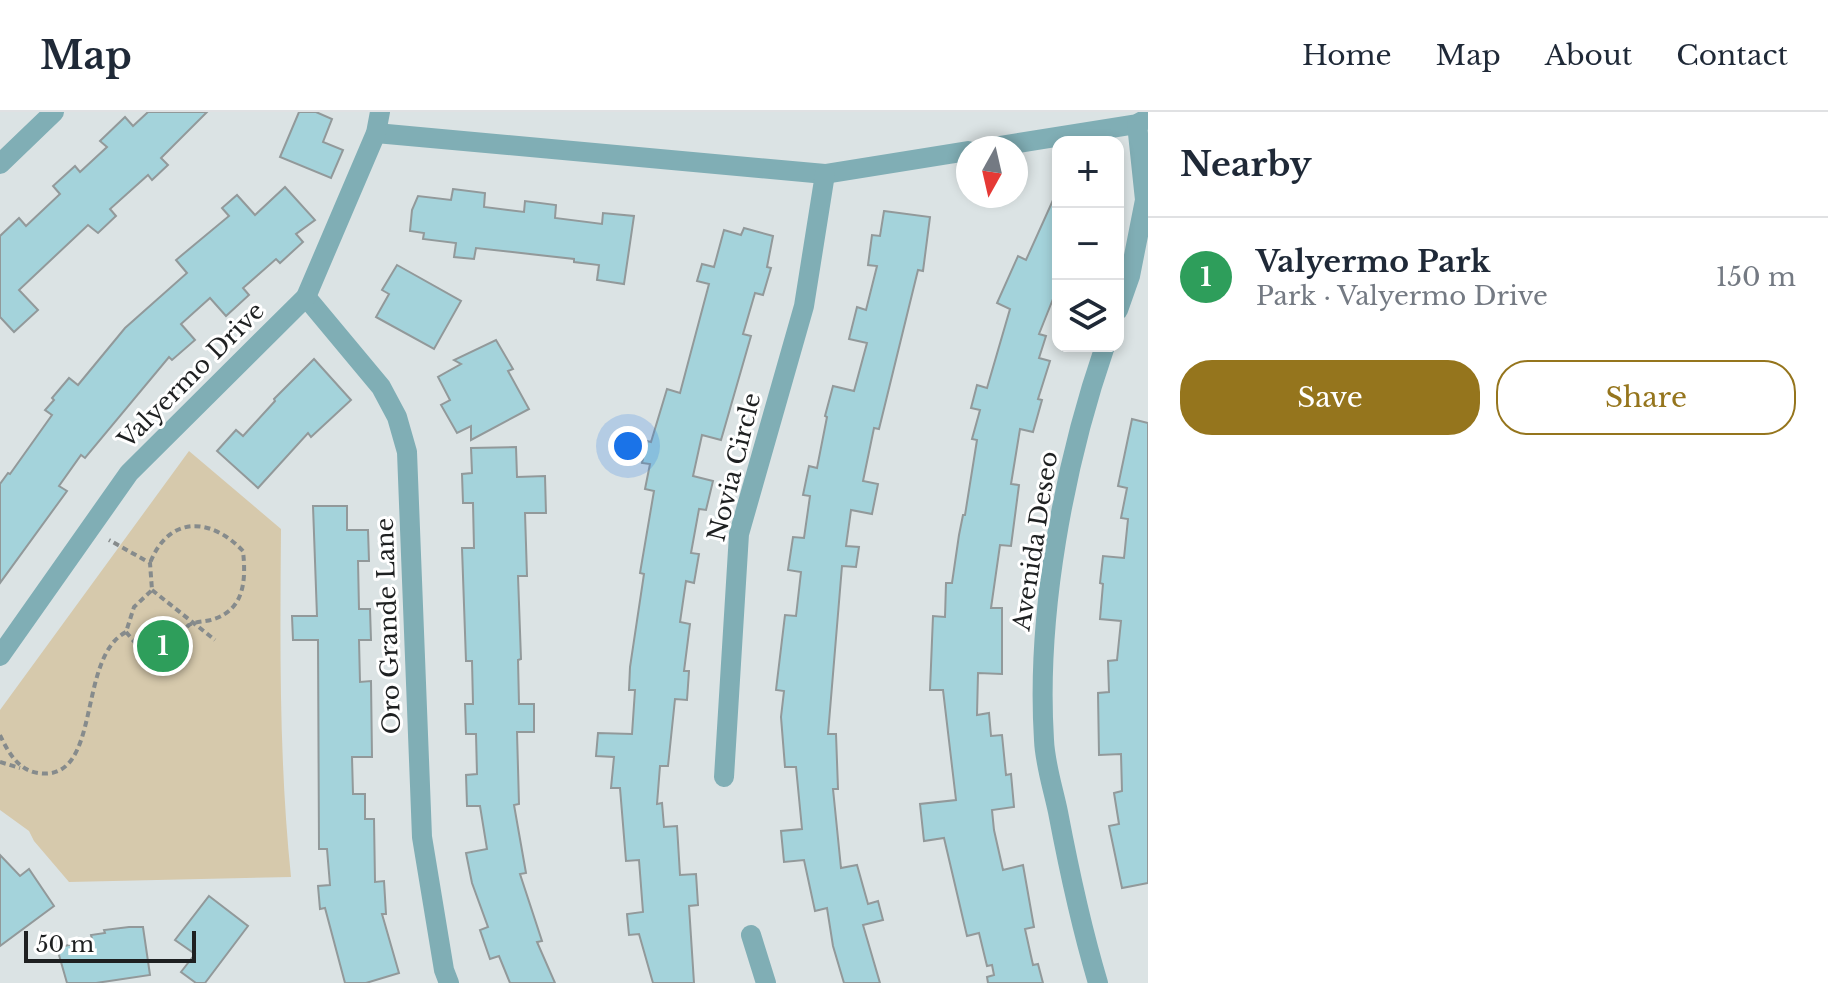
<!DOCTYPE html>
<meta charset="utf-8">
<style>
body{margin:0;font-family:"Libre Baskerville",serif;background:#f2f2f3;color:#1f2937}
.controls{position:absolute;right:24px;top:24px;display:grid;overflow:hidden;border-radius:16px;box-shadow:0 4px 12px #0003}
.controls button{width:72px;height:72px;display:grid;place-items:center;padding:0;border:0;border-bottom:2px solid #e0e1e3;background:#fff;color:#1f2937;font:40px sans-serif}
.compass{position:absolute;left:956px;top:24px;width:72px;height:72px;border-radius:50%;background:#fff;box-shadow:0 4px 12px #0003;rotate:188deg}
.scale{position:absolute;left:24px;bottom:20px;width:172px;box-sizing:border-box;padding-left:8px;border:4px solid #1e2021;border-top:0;font-size:22px;line-height:28px;white-space:nowrap;color:#1e2021;-webkit-text-stroke:6px #fff;paint-order:stroke}
.you{position:absolute;left:628px;top:334px;width:28px;height:28px;margin:-20px;border:6px solid #fff;border-radius:50%;background:#1a73e8;box-shadow:0 0 0 12px #1a73e833}
.badge{display:grid;place-items:center;width:52px;height:52px;border-radius:50%;background:#95751d;color:#fff;font-size:26px;font-weight:700}
.pin{position:absolute;translate:-50% -50%;border:4px solid #fff;box-shadow:0 2px 8px #0006}
.list{margin:0;padding:0;list-style:none}
h2{display:flex;justify-content:space-between;align-items:center;height:104px;margin:0;padding:0 32px;font-size:34px}
h2 small{font-size:26px;font-weight:400;color:#747a83}
.list li{display:grid;grid-template-columns:52px 1fr auto;gap:24px;align-items:center;box-sizing:border-box;height:120px;padding:0 32px;border-top:2px solid #e0e1e3}
.list b{display:block;font-size:30px;white-space:nowrap}
.list p{margin:0;font-size:26px;white-space:nowrap;color:#747a83}
.list em{font-size:26px;font-style:normal;color:#747a83}
.actions{display:flex;gap:16px;padding:24px 32px}
.actions a{flex:1;padding:18px 0;border:2px solid #95751d;border-radius:32px;text-align:center;font-size:28px;color:#95751d}
.actions .main{background:#95751d;color:#fff}
.icon{flex:none;width:44px;height:44px;fill:none;stroke:currentColor;stroke-width:2;stroke-linecap:round;stroke-linejoin:round}
.map{position:relative;flex:none;width:1148px;height:871px;overflow:hidden}
header{display:flex;align-items:center;gap:48px;box-sizing:border-box;height:112px;padding:0 40px;background:#fff;border-bottom:2px solid #e0e1e3}
header strong{font-size:38px}
nav{display:flex;gap:44px;margin-inline-start:auto;font-size:28px}
main{display:flex}
aside{flex:1;background:#fff}
.map>svg:first-child{display:block}
.green{fill:#d6c9ac}
.building{fill:#a4d3db;stroke:#92999a;stroke-width:2}
.lines{fill:none;stroke-linecap:round;stroke-linejoin:round}
.path{stroke:#868b8c;stroke-width:4;stroke-dasharray:6 4;stroke-linecap:butt}
.street{stroke:#80aeb5;stroke-width:20}
.labels{text-anchor:middle;dominant-baseline:central;stroke-width:6;stroke-linejoin:round;paint-order:stroke}
.street-label{font-size:24px;fill:#1e2021;stroke:#fff}
</style>
<header>
<strong>Map</strong>
<nav><a>Home</a><a>Map</a><a>About</a><a>Contact</a></nav>
</header>
<main>
<div class="map">
<svg width="1148" height="871" viewBox="0 0 1148 871">
<rect width="100%" height="100%" fill="#dbe3e4"/>
<path class="green" d="M189 339 281 417C280 533 279 649 291 765L69 770 34 729 29 719 0 698V598Z"/>
<g class="building">
<path d="M148 0H207L161 46 168 53 152 68 148 63 110 97 116 104 98 121 88 113 19 178 38 198 14 220 0 205V124L19 106 26 114 60 82 53 74 75 54 80 60 107 35 100 29 125 5 133 14Z"/>
<path d="M299 0H316L332 7 323 30 343 38 331 66 280 45Z"/>
<path d="M285 75 315 108 296 122 303 130 280 151 276 147 243 176 249 183 226 204 210 186 181 212 195 228 172 248 169 245 85 346 81 343 59 374 67 379 0 471V372L8 361 10 362 52 303 45 298 54 288 52 286 69 266 78 273 125 216 187 161 176 148 229 104 222 96 237 83 255 103Z"/>
<path d="M453 77 485 81 484 95 524 100 525 89 556 93 555 106 602 112 603 101 634 104 624 172 597 168 599 153 574 150V147L476 136 474 147 454 145 456 131 423 127 424 121 410 119 412 98 418 84 451 88Z"/>
<path d="M1058 77V189L1053 187 1039 222 1046 224 1039 246 1050 249 1038 287 1042 288 1033 320 1020 317 1011 372 1019 373 1011 434 1000 433 991 496H1002V562L978 561 977 603 989 601 991 624 1002 623 1006 663 1011 662 1014 695 992 698 994 718 1003 758 1023 753 1034 815 1025 817 1033 853 1038 852 1043 871H988L987 865 994 863 992 853 987 854 979 821 967 824 944 726 924 729 920 692 956 688 943 578H930L933 504 945 505 946 471H952L959 423 963 403H965L977 328 972 327 980 298 971 296 977 273 987 276 1010 197 997 191 1018 144 1026 148Z"/>
<path d="M884 99 930 105 923 159 918 158 879 317 874 316 863 369 878 372 872 402 851 398 846 434 859 435 856 455 842 454 828 622H836L838 677H833L841 756 857 753 868 792 878 789 883 808 863 813 880 871H844L833 834 827 796 815 799 804 748 784 750 781 719 802 717 796 655H785L781 605 784 579 776 578 785 503 796 504 801 460 788 458 793 425 804 426 810 384 803 383 809 354 817 356 827 305 825 304 833 274 854 279 867 231 849 227 857 195 866 198 877 154 868 153 872 123 880 124Z"/>
<path d="M744 116 773 124 767 155 771 156 763 183 755 181 743 222 751 224 721 328 702 323 693 364 713 369 706 398 699 397 691 441 699 442 694 471 686 469 680 510 690 512 684 559H689L687 588 675 587 668 654H660L657 692 662 691 664 715 677 714 680 763 696 762 698 793 689 794 694 871H653L639 822 629 823 627 802 643 800 639 748 626 749 620 676H611L614 645 596 644 598 621 632 622 635 578H629L630 555 644 462 640 461 654 379 645 377 650 352 642 351 647 329 651 330 667 277 680 281 709 172 697 169 702 152 714 155 724 118 741 123Z"/>
<path d="M397 153 461 189 434 237 376 205 389 182 382 178Z"/>
<path d="M496 228 513 257 508 259 529 297 471 328V314L457 321 441 293 450 288 438 265 461 252 454 248Z"/>
<path d="M314 247 351 288 311 325 308 321 258 376 217 339 236 318 243 324 275 289 274 287Z"/>
<path d="M1132 307 1148 311V771L1122 776 1109 714 1119 712 1114 681 1122 679 1121 642 1099 643 1098 581 1109 580 1108 549 1117 548 1121 509 1100 507 1103 472 1100 471 1103 444 1124 446 1128 407 1121 406 1127 376 1118 374Z"/>
<path d="M516 335 517 365 545 364 546 401H525L527 464H518L521 547 518 548 519 592H534V620H517L519 692 514 693 526 761 520 762 542 829 537 830 555 871H510L499 844 490 847 480 818 488 815 472 771 466 741 487 737 480 694H467L466 663 477 662 476 622H466L465 592H473L472 549H466L462 436H474L473 391H463L462 362 472 361 471 336Z"/>
<path d="M313 394H347V418H368L369 449H358L359 497H370L371 528H359L360 570 371 569 372 645H352L353 682H365V707H374L375 770 384 769 386 802H382L399 861 366 871H345L325 796 320 797 318 774 330 773 327 737H319L318 528H293L292 504H317Z"/>
<path d="M0 743 20 764 29 757 54 794 0 834Z"/>
<path d="M209 784 248 814 205 871H196L181 860 195 842 175 828Z"/>
<path d="M129 815H143L150 863 96 871H67L57 836 92 827 91 823 105 821 104 818Z"/>
</g>
<g class="lines">
<g class="path">
<path d="M152 478 215 528"/>
<path d="M126 520 144 541C160 541 170 535 181 523 184 520 186 515 189 513 196 509 206 510 214 507 245 497 246 467 243 439 211 405 169 403 150 451"/>
<path d="M0 623C8 640 18 658 38 661 103 671 76 546 126 520L134 495 152 478 150 451 109 428"/>
<path d="M0 650 20 656"/>
</g>
<g class="street">
<path d="M376 21 825 62 968 39"/>
<path d="M987 36 1137 12 1148 6"/>
<path d="M0 52 54 0"/>
<path d="M306 185 381 275 397 305 407 340 422 725 444 858 449 871"/>
<path d="M1118 198 1130 164 1145 88 1137 12"/>
<path d="M0 544 129 361 306 185 376 21 380 0"/>
<path d="M724 665 739 422 804 194 825 62"/>
<path d="M751 823 766 871"/>
<path d="M1098 871C1081 814 1069 758 1058 700 1053 676 1045 652 1044 628 1036 502 1064 353 1105 234"/>
</g>
</g>
<g class="labels">
<g class="street-label">
<text transform="translate(191 263) rotate(-45)">Valyermo Drive</text>
<text transform="translate(734 355) rotate(-76)">Novia Circle</text>
<text transform="translate(1035 429) rotate(-81)">Avenida Deseo</text>
<text transform="translate(388 514) rotate(-92)">Oro Grande Lane</text>
</g>
</g>
</svg>
<div class="controls">
<button>+</button>
<button>−</button>
<button><svg class="icon" aria-label="layers" viewBox="0 0 24 24"><path d="M12 4l9 5-9 5-9-5zM3 14l9 5 9-5"/></svg></button>
</div>
<svg class="compass" viewBox="-18 -18 36 36"><path d="M0-13l5 13h-10z" fill="#e53935"/><path d="M0 13l5-13h-10z" fill="#747a83"/></svg>
<div class="scale">50 m</div>
<div class="you"></div>
<div class="pin badge" style="left:163px;top:534px;background:#2e9e5b">1</div>
</div>
<aside>
<h2>Nearby<small></small></h2>
<ul class="list">
<li><span class="badge" style="background:#2e9e5b">1</span><div><b>Valyermo Park</b><p>Park · Valyermo Drive</p></div><em>150 m</em></li>
</ul>
<div class="actions"><a class="main">Save</a><a>Share</a></div>
</aside>
</main>
